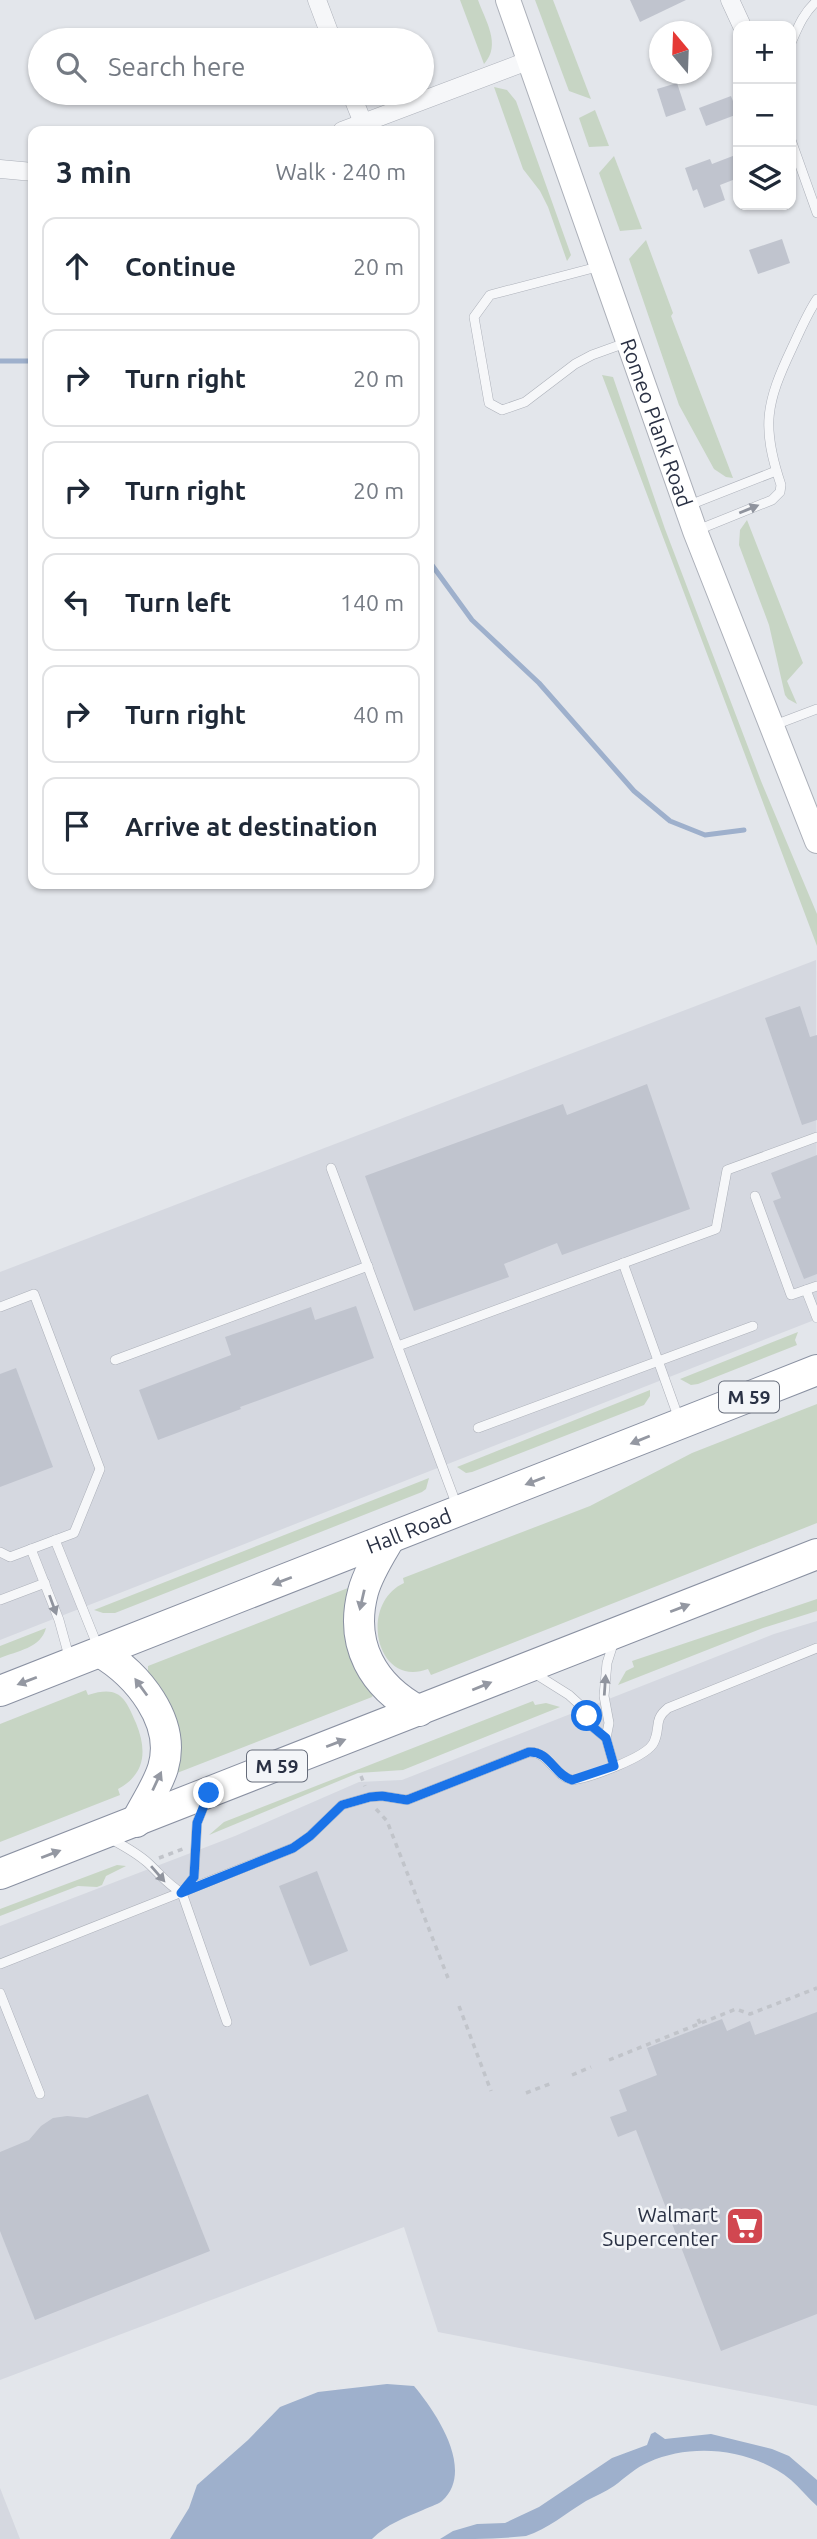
<!DOCTYPE html>
<meta charset="utf-8">
<style>
body{margin:0;font-family:Ubuntu,sans-serif;background:#f2f2f3;color:#1f2937}
.controls{position:absolute;right:21px;top:21px;display:grid;overflow:hidden;border-radius:14px;box-shadow:0 2px 5px #0004}
.controls button{width:63px;height:63px;display:grid;place-items:center;padding:0;border:0;border-bottom:2px solid #e0e1e3;background:#fff;color:#1f2937;font:35px sans-serif}
.compass{position:absolute;left:649px;top:21px;width:63px;height:63px;border-radius:50%;background:#fff;box-shadow:0 2px 5px #0004;rotate:341deg}
.stop{position:absolute;width:21px;height:21px;margin:-16px;border:5px solid #1a73e8;border-radius:50%;background:#fff}
.stop.end{background:#1a73e8;border-color:#fff;box-shadow:0 2px 7px #0008}
.list{margin:0;padding:0;list-style:none}
h2{display:flex;justify-content:space-between;align-items:center;height:91px;margin:0;padding:0 28px;font-size:30px}
h2 small{font-size:23px;font-weight:400;color:#747a83}
.list li{display:grid;grid-template-columns:46px 1fr auto;gap:21px;align-items:center;box-sizing:border-box;height:98px;margin:0 14px 14px;padding:0 14px;border:2px solid #e0e1e3;border-radius:14px}
.list b{display:block;font-size:26px;white-space:nowrap}
.list em{font-size:23px;font-style:normal;color:#747a83}
.icon{flex:none;width:38px;height:38px;fill:none;stroke:currentColor;stroke-width:2;stroke-linecap:round;stroke-linejoin:round}
.map{position:relative;flex:none;width:817px;height:2539px;overflow:hidden}
.search{position:absolute;background:#fff;box-shadow:0 2px 5px #0004;left:28px;top:28px;width:406px;height:77px;display:flex;align-items:center;gap:18px;box-sizing:border-box;padding:0 24px;border-radius:38px;color:#747a83;font-size:26px}
.panel{position:absolute;background:#fff;box-shadow:0 2px 5px #0004;left:28px;top:126px;width:406px;height:763px;border-radius:14px}
.map>svg:first-child{display:block}
.built{fill:#d5d8e0}
.green{fill:#c7d5c4}
.water{fill:#9eb0cc}
.lines{fill:none;stroke-linecap:round;stroke-linejoin:round}
.stream{stroke:#9eb0cc;stroke-width:5}
.building{fill:#c0c4ce}
.service-casing{stroke:#acb0b9;stroke-width:10}
.minor-casing{stroke:#acb0b9;stroke-width:19}
.secondary-casing{stroke:#acb0b9;stroke-width:26}
.trunk-casing{stroke:#8a91a2;stroke-width:32}
.path{stroke:#c1c4ca;stroke-width:3.5;stroke-dasharray:5 5;stroke-linecap:butt}
.service{stroke:#f6f7f9;stroke-width:9}
.minor{stroke:#f6f7f9;stroke-width:18}
.secondary{stroke:#fff;stroke-width:24}
.trunk{stroke:#fff;stroke-width:30}
.oneway{fill:#90949e}
.oneway2{fill:#9498a2}
.route{stroke:#1a73e8;stroke-width:9}
.labels{text-anchor:middle;dominant-baseline:central;stroke-width:5;stroke-linejoin:round;paint-order:stroke}
.shield{fill:#f3f5f8;stroke:#666c7a;stroke-width:2}
.shield-label{font-size:19px;font-weight:bold;fill:#2a3144}
.street-label{font-size:21px;fill:#2a3144;stroke:#f3f5f8}
.poi-label{font-size:21px;fill:#2a3144;stroke:#f3f5f8;text-anchor:end}
</style>
<div class="map">
<svg width="817" height="2539" viewBox="0 0 817 2539">
<rect width="100%" height="100%" fill="#e3e6eb"/>
<g class="built">
<path d="M816 960 817 1319 0 1640V1272Z"/>
<path d="M817 1621V2406L438 2332 404 2227 0 2380V1926L235 1836 359 1782 402 1780 774 1634Z"/>
<path d="M0 2488 20 2539H0Z"/>
</g>
<g class="green">
<path d="M460 0H478C485 20 502 45 484 64Z"/>
<path d="M535 0H553L591 99 569 91Z"/>
<path d="M494 87 507 90 516 101 571 255 567 261 548 207 540 191 523 169Z"/>
<path d="M595 110 609 146 589 147 579 118Z"/>
<path d="M614 156 642 229 620 231 599 173Z"/>
<path d="M646 240 673 313 671 316 733 478 726 477 714 469 679 405 629 259Z"/>
<path d="M602 375 613 377 665 529 761 781 817 914V946Z"/>
<path d="M747 520 803 663 787 681 797 704 788 699 785 695 769 625 739 545 740 530Z"/>
<path d="M798 1332 795 1340 797 1345 698 1384 691 1385 680 1379Z"/>
<path d="M650 1390V1396L644 1405 472 1472 466 1473 457 1467Z"/>
<path d="M817 1404V1523L431 1675 428 1669C376 1689 358 1604 404 1583L403 1578 590 1506 692 1453Z"/>
<path d="M429 1478 426 1489 422 1492 115 1613H103L94 1610Z"/>
<path d="M348 1588H351C340 1630 345 1661 373 1695L372 1697 177 1773 164 1696 148 1671V1666Z"/>
<path d="M817 1599V1611L763 1628 618 1685 626 1671 634 1667 632 1661Z"/>
<path d="M46 1628C41 1648 17 1651 0 1658V1646Z"/>
<path d="M86 1690 88 1695C119 1685 125 1697 136 1723 147 1750 146 1774 118 1789L120 1795 0 1842V1724Z"/>
<path d="M533 1701 535 1705 546 1703 560 1707 403 1770 358 1773 209 1835 224 1822Z"/>
<path d="M117 1865 126 1866 106 1876 102 1885 97 1887 78 1886 0 1916V1909Z"/>
</g>
<g class="water">
<path d="M387 2384 414 2386C435 2411 476 2470 442 2501 437 2505 428 2507 423 2510 404 2518 387 2524 372 2539H170L189 2508 197 2485 248 2440 280 2407 318 2392Z"/>
<path d="M655 2432 665 2439 711 2434 772 2449 789 2456 817 2480V2506C808 2498 800 2488 791 2480 753 2449 693 2442 649 2462 636 2467 625 2478 614 2486 605 2492 595 2496 586 2501 566 2513 548 2529 526 2536 499 2539 468 2539 440 2539L453 2531 477 2524 505 2523 539 2507 612 2458 647 2445 651 2434Z"/>
</g>
<g class="lines">
<g class="stream">
<path d="M0 361H33"/>
<path d="M429 561 472 620 539 683 634 791 670 821 705 835 744 830"/>
</g>
</g>
<g class="building">
<path d="M630 0H686L640 22Z"/>
<path d="M677 83 686 110 666 117 657 89Z"/>
<path d="M731 96 738 114 706 126 699 108Z"/>
<path d="M738 154V178L720 185 725 200 704 208 697 189 693 191 685 168 710 159 712 164Z"/>
<path d="M782 239 790 263 758 274 749 250Z"/>
<path d="M800 1006 810 1037 817 1035V1120L802 1125 765 1018Z"/>
<path d="M647 1084 690 1209 562 1255 557 1243 504 1264 509 1277 414 1311 365 1176 563 1104 567 1115Z"/>
<path d="M817 1155V1274L804 1279 773 1201 781 1198 771 1173Z"/>
<path d="M356 1306 374 1358 240 1407 241 1409 158 1440 139 1390 231 1355 225 1337 311 1307 315 1320Z"/>
<path d="M16 1368 53 1467 0 1487V1374Z"/>
<path d="M317 1871 348 1951 310 1966 279 1886Z"/>
<path d="M817 2012V2314L721 2351 636 2130 618 2137 610 2117 627 2111 619 2090 657 2075 647 2048 722 2019 727 2031 750 2021 755 2035Z"/>
<path d="M148 2094 210 2251 35 2320 0 2231V2152L29 2140 41 2126 53 2118 67 2116 87 2118Z"/>
</g>
<g class="lines">
<g class="service-casing">
<g id="service">
<path d="M791 43C798 27 804 12 817 1"/>
<path d="M791 140 817 213"/>
<path d="M601 266 490 295 474 317 489 403 502 410 525 402 575 364 592 355 628 342"/>
<path d="M687 506 776 471"/>
<path d="M695 531 772 500 780 492 781 485C761 426 766 403 792 348 800 331 807 314 817 299"/>
<path d="M772 726 817 709"/>
<path d="M331 1168 457 1506"/>
<path d="M755 1196 791 1295 817 1286"/>
<path d="M623 1263 679 1419"/>
<path d="M806 1290 817 1318"/>
<path d="M0 1307 34 1294 100 1469 74 1533 10 1557 0 1552"/>
<path d="M398 1346 716 1229 727 1170 817 1137"/>
<path d="M115 1360 368 1266"/>
<path d="M478 1428 753 1326"/>
<path d="M55 1540 98 1647"/>
<path d="M31 1549 59 1620 70 1660"/>
<path d="M0 1600 45 1583"/>
<path d="M614 1641 607 1663 604 1696 609 1723 606 1738 614 1766"/>
<path d="M534 1673 569 1695 580 1705 594 1728 606 1738"/>
<path d="M111 1839C124 1846 137 1853 148 1863 161 1875 167 1884 182 1893L194 1877 197 1823 206 1800"/>
<path d="M182 1893 227 2022"/>
<path d="M0 1964 293 1848 310 1836 342 1805 370 1797 382 1796 407 1800 529 1752C550 1752 553 1775 572 1780 589 1778 648 1757 654 1742 661 1727 653 1720 668 1708L817 1648"/>
<path d="M0 1993 40 2094"/>
</g>
</g>
<g class="minor-casing">
<g id="minor">
<path d="M317 0 332 40"/>
<path d="M730 0 742 26"/>
<path d="M351 93 363 123"/>
<path d="M342 131 530 60"/>
<path d="M0 169 33 172"/>
</g>
</g>
<g class="secondary-casing">
<g id="secondary">
<path id="s1" d="M508 0 695 531 817 841"/>
</g>
</g>
<g class="trunk-casing">
<g id="trunk">
<path d="M390 1538C380 1555 368 1573 363 1592 349 1645 373 1686 419 1711"/>
<path d="M100 1652C137 1674 177 1721 163 1768 157 1787 145 1804 136 1822"/>
<path id="s2" d="M0 1691 817 1370"/>
<path d="M0 1874 817 1554"/>
</g>
</g>
<g class="path">
<path d="M361 1776 365 1786"/>
<path d="M376 1809 387 1821 448 1978"/>
<path d="M159 1858 183 1849"/>
<path d="M459 2006 491 2091"/>
<path d="M698 2019 702 2027"/>
<path d="M609 2060 736 2009 750 2014 817 1988"/>
<path d="M572 2075 591 2067"/>
<path d="M526 2093 552 2083"/>
</g>
<use href="#service" class="service"/>
<use href="#minor" class="minor"/>
<use href="#secondary" class="secondary"/>
<use href="#trunk" class="trunk"/>
</g>
<defs><path id="oneway-solid" d="M-6-.8H1V-3.2L6.5 0L1 3.2V.8H-6Z" transform="scale(1.75)"/></defs>
<g class="oneway">
<use href="#oneway-solid" transform="translate(749 509) rotate(-22)"/>
<use href="#oneway-solid" transform="translate(53 1605) rotate(70)"/>
<use href="#oneway-solid" transform="translate(605 1685) rotate(-86)"/>
<use href="#oneway-solid" transform="translate(158 1874) rotate(49)"/>
</g>
<g class="oneway2">
<use href="#oneway-solid" transform="translate(640 1440) rotate(158)"/>
<use href="#oneway-solid" transform="translate(535 1481) rotate(159)"/>
<use href="#oneway-solid" transform="translate(282 1581) rotate(159)"/>
<use href="#oneway-solid" transform="translate(362 1600) rotate(103)"/>
<use href="#oneway-solid" transform="translate(680 1608) rotate(-21)"/>
<use href="#oneway-solid" transform="translate(27 1681) rotate(159)"/>
<use href="#oneway-solid" transform="translate(482 1686) rotate(-22)"/>
<use href="#oneway-solid" transform="translate(141 1687) rotate(-126)"/>
<use href="#oneway-solid" transform="translate(336 1743) rotate(-21)"/>
<use href="#oneway-solid" transform="translate(157 1781) rotate(-65)"/>
<use href="#oneway-solid" transform="translate(51 1854) rotate(-21)"/>
</g>
<g class="lines">
<path class="route" d="M209 1793 197 1823 194 1877 181 1893 293 1848 310 1836 342 1805 370 1797 382 1796 407 1800 529 1752C550 1751 553 1774 572 1780L614 1766 606 1738 594 1728 587 1716"/>
</g>
<defs>
<g id="supermarket-square" transform="scale(2.0125)"><rect x="-9" y="-9" width="18" height="18" rx="4" fill="#d14750" stroke="#f3f5f8"/><path d="M-6-5.5h2.5l.6 2H6L4.5 2H-2.5L-4.4-4H-6ZM-1.5 3.2a1.3 1.3 0 1 0 .1 0ZM3 3.2a1.3 1.3 0 1 0 .1 0Z" fill="#fff"/></g>
</defs>
<g fill-rule="evenodd">
<use href="#supermarket-square" x="745" y="2226"/>
</g>
<g class="labels">
<g class="shield">
<rect x="719" y="1381.5" width="60" height="31" rx="5"/>
<rect x="247" y="1750.5" width="60" height="31" rx="5"/>
</g>
<g class="shield-label">
<text x="749" y="1397">M 59</text>
<text x="277" y="1766">M 59</text>
</g>
<g class="street-label">
<text stroke="none"><textPath href="#s1" startOffset="448">Romeo Plank Road</textPath></text>
<text stroke="none"><textPath href="#s2" startOffset="439">Hall Road</textPath></text>
</g>
<g class="poi-label">
<text x="718" y="2214">Walmart<tspan x="718" dy="24">Supercenter</tspan></text>
</g>
</g>
</svg>
<div class="controls">
<button>+</button>
<button>−</button>
<button><svg class="icon" aria-label="layers" viewBox="0 0 24 24"><path d="M12 4l9 5-9 5-9-5zM3 14l9 5 9-5"/></svg></button>
</div>
<svg class="compass" viewBox="-18 -18 36 36"><path d="M0-13l5 13h-10z" fill="#e53935"/><path d="M0 13l5-13h-10z" fill="#747a83"/></svg>
<div class="stop" style="left:587px;top:1716px"></div>
<div class="stop end" style="left:209px;top:1793px"></div>
<div class="search"><svg class="icon" aria-label="search" viewBox="0 0 24 24"><circle cx="10" cy="10" r="6"/><path d="M15 15l6 6"/></svg>Search here</div>
<section class="panel">
<h2>3 min<small>Walk · 240 m</small></h2>
<ul class="list">
<li><svg class="icon" aria-label="ahead" viewBox="0 0 24 24"><path d="M12 20V5M6 11l6-6 6 6"/></svg><div><b>Continue</b></div><em>20 m</em></li>
<li><svg class="icon" aria-label="right" viewBox="0 0 24 24"><path d="M7 20v-9h11M14 6l5 5-5 5"/></svg><div><b>Turn right</b></div><em>20 m</em></li>
<li><svg class="icon" aria-label="right" viewBox="0 0 24 24"><path d="M7 20v-9h11M14 6l5 5-5 5"/></svg><div><b>Turn right</b></div><em>20 m</em></li>
<li><svg class="icon" aria-label="left" viewBox="0 0 24 24"><path d="M17 20v-9H6M10 6l-5 5 5 5"/></svg><div><b>Turn left</b></div><em>140 m</em></li>
<li><svg class="icon" aria-label="right" viewBox="0 0 24 24"><path d="M7 20v-9h11M14 6l5 5-5 5"/></svg><div><b>Turn right</b></div><em>40 m</em></li>
<li><svg class="icon" aria-label="arrive" viewBox="0 0 24 24"><path d="M6 21V4h12l-3 4 3 4H6"/></svg><div><b>Arrive at destination</b></div></li>
</ul>
</section>
</div>
